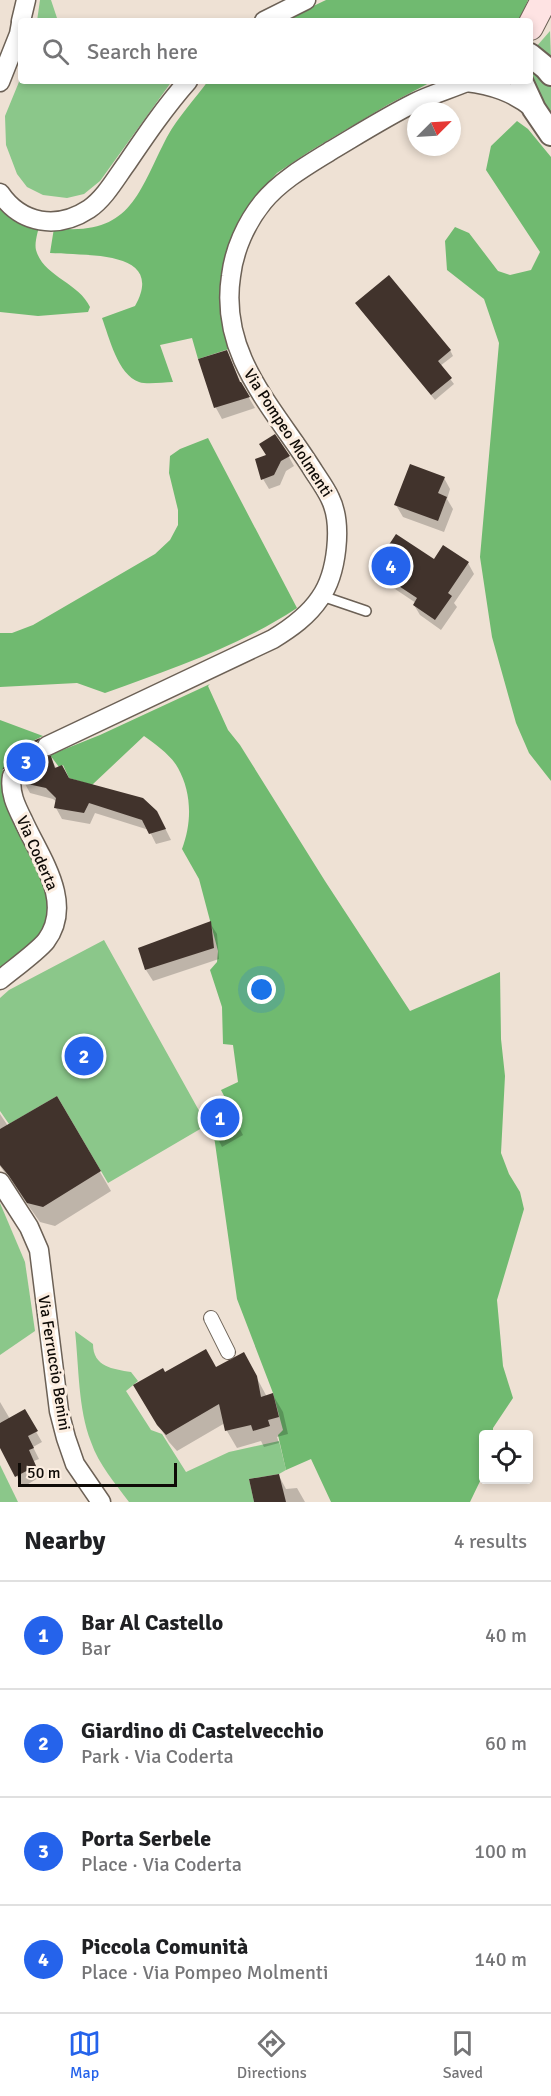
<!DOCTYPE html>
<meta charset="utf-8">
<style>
body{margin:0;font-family:Signika,sans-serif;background:#f2f2f2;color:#202124}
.controls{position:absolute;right:18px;bottom:18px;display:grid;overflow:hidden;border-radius:6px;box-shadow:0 3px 9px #0003}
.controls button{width:54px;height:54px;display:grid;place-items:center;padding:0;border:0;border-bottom:2px solid #e0e0e0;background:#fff;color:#202124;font:30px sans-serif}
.compass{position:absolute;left:407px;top:102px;width:54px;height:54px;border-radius:50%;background:#fff;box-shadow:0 3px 9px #0003;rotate:66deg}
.scale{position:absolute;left:18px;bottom:15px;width:159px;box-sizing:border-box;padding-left:6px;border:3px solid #0f0b07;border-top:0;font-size:16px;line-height:21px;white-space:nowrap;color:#0f0b07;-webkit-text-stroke:4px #fceee1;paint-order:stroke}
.you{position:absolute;left:262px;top:990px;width:21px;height:21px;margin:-15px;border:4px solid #fff;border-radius:50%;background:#1a73e8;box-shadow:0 0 0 9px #1a73e833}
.badge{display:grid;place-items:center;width:39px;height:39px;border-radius:50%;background:#2563eb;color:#fff;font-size:20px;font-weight:700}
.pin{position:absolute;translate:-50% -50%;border:3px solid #fff;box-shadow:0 2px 6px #0006}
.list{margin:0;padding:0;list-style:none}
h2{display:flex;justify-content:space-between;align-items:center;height:78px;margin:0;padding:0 24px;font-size:26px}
h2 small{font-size:20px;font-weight:400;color:#757577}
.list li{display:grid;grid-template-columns:39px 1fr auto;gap:18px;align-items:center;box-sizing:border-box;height:108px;padding:0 24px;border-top:2px solid #e0e0e0}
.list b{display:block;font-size:22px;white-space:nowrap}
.list p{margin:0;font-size:20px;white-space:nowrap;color:#757577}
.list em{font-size:20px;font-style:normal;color:#757577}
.icon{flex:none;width:33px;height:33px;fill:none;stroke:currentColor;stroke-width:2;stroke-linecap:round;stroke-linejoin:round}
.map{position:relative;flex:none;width:551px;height:1502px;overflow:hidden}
.search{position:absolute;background:#fff;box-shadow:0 3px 9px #0003;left:18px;right:18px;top:18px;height:66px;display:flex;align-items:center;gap:15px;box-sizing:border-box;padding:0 21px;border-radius:6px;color:#757577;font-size:22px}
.sheet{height:510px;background:#fff}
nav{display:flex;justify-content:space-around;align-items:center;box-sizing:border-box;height:84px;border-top:2px solid #e0e0e0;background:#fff;font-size:16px;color:#757577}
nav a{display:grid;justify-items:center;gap:3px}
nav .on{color:#2563eb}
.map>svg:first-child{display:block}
.green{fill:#8bc78a}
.forest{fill:#70ba70}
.shadow{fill:#0003}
.building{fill:#41332c}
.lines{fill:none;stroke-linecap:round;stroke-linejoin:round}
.minor-tunnel{stroke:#cdc1b5;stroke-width:18;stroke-dasharray:18 9;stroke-linecap:butt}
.service-casing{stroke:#6c6156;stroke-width:12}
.pedestrian-casing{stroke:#6c6156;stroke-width:16}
.minor-casing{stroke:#6c6156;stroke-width:21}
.tertiary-casing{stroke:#6c6156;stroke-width:26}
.secondary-casing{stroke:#6c6156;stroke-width:28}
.service{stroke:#fff;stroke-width:9}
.pedestrian{stroke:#fff;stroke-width:14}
.minor{stroke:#fff;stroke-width:18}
.tertiary{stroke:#fff;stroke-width:22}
.secondary{stroke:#fee3e3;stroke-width:26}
.labels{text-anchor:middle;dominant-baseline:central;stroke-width:6;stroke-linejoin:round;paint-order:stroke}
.street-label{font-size:16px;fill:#0f0b07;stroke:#fceee1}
</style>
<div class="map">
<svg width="551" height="1502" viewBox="0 0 551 1502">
<rect width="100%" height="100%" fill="#eee1d4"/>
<g class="green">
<path d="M40 0H51L58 21H37Z"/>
<path d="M550 31 551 59 536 47Z"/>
<path d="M532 70 551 84V119L530 81Z"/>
<path d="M21 77V81H172L100 181 84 194 67 198 43 195 27 187 17 174 6 145 5 116Z"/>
<path d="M104 940 207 1125 108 1183 57 1096 9 1124 0 1111V998L9 990Z"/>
<path d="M0 1203 25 1262 35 1331 0 1355Z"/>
<path d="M75 1331 93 1344C93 1367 113 1369 131 1372L138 1381 126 1391 151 1430 162 1434 186 1472 229 1452 279 1441 286 1470 279 1474 249 1479 254 1502H129C115 1483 99 1465 91 1442 78 1408 79 1367 75 1331Z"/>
<path d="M0 1465 18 1502H0Z"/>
</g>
<g class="forest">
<path d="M326 0H528L520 21H282Z"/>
<path d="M208 81H433L389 104 310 151 277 173 253 199 246 211 223 292 229 349 198 359 192 338 160 345 173 382C163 382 148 385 139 382 118 375 109 337 102 318L135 306C167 249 84 256 50 253L54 228C131 237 138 193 167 137 178 117 195 99 208 81Z"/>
<path d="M517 121 528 129 551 157V781L529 753 516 723 492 637 480 557 499 343 484 299 447 270 445 241 455 227 469 233 498 271 510 275 531 270 540 252 486 170 491 146Z"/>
<path d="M0 202 40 222C39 229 34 242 36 250 43 276 79 283 90 307L88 312 38 316 0 312Z"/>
<path d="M208 438 297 608C238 647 170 669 105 693L77 683 0 687V633H12L33 625 155 554 170 540 178 525V510L169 473 170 456 180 449Z"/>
<path d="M210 684 208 686 228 730 240 745 325 881 410 1011 500 972 501 1039 505 1076 501 1153 509 1174 520 1192 524 1209 497 1300 503 1366 513 1398 493 1428V1434H484L483 1475 470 1502H331L311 1459 286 1470 278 1435 283 1430 273 1393 237 1299 214 1136 238 1123 221 1090 238 1082 233 1045 223 1044 222 1007 210 970 217 962 218 951 199 879 182 849C192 823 192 793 178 768 171 755 155 744 144 736L92 785 69 778 63 765 59 767 50 755 100 735Z"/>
<path d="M0 720 43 736 22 746 2 770 6 772C16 802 55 896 47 922 41 943 15 958 0 972Z"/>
</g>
<g class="shadow">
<path d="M360 309 450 350 453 356 440 366 454 384 435 400Z"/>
<path d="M227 352 242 386 255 408 222 419 216 408 200 360Z"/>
<path d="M268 456 289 457 294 466 286 471 280 485 269 489 263 479Z"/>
<path d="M444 478 450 489 447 499 453 509 444 532 403 517 396 505Z"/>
<path d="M434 561 468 563 474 574 454 603 457 607 441 630 420 615 414 605 416 603 380 579 374 569Z"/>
<path d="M39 740 45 750 41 757 50 758 57 769 69 779 163 824 171 840 156 844 149 830 95 813 90 824 62 819 56 808 57 802 53 799 30 793 24 782V777L15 776 9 780 4 770 13 755 23 747Z"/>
<path d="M210 923 217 934 219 959 153 981 146 970Z"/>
<path d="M57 1098 111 1191 55 1226 40 1222 0 1166V1114L8 1126Z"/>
<path d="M232 1114 243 1135 222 1147 216 1135Z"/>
<path d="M216 1369 253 1371 267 1397 273 1395 283 1412 288 1434 277 1437 279 1443 264 1447 261 1441 237 1448 227 1431 225 1423 177 1451 169 1442 145 1403 164 1374Z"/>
<path d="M0 1402 10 1419 24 1411 42 1442 33 1447 39 1459 34 1461 40 1477 23 1487 0 1446Z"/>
<path d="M279 1476 286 1489 297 1488 305 1502H255Z"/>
</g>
<g class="building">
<path d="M389 275 451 350 438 361 452 378 431 395 355 303Z"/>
<path d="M227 350 240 382H241L250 397 214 408 198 359Z"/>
<path d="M275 434 290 456 281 461 274 475 261 480 255 459 266 455 259 444Z"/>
<path d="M410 464 445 477 438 493 447 497 438 521 394 505Z"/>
<path d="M396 534 434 559 443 545 469 562 448 593 452 596 435 620 413 605 417 598 373 569Z"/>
<path d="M40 738 36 745 37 751 41 756H51L55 768 62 765 69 778 143 798 157 811 166 829 149 834 142 820 89 803 84 813 54 808 56 798 46 788 23 783 22 772 19 767 8 766 2 770 12 754 22 746Z"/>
<path d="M211 921 214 948 145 970 138 948Z"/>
<path d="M57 1096 101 1171 43 1207 27 1203 9 1176 0 1165V1129Z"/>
<path d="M226 1100 238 1123 215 1136 202 1113Z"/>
<path d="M206 1349 216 1367 244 1352 257 1376 261 1397 273 1393 279 1417 268 1420 270 1426 253 1431 251 1425 225 1431 219 1404 166 1435 157 1425 133 1385 163 1368 165 1372Z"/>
<path d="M25 1409 38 1431 28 1436 34 1448 29 1450 36 1466 15 1477 0 1448V1423Z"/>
<path d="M279 1474 286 1502H254L249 1479Z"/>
</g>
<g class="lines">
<path class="minor-tunnel" d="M12 776 24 761 47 746"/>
<g class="service-casing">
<path id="service" d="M322 596 366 611"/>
</g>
<g class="pedestrian-casing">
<path id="pedestrian" d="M211 1318 228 1352"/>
</g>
<g class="minor-casing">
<g id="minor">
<path d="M21 21 26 0"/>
<path d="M264 21 306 0"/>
<path d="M0 82 19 34 21 23"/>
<path d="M466 82C492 85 513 92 534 109"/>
<path d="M0 193C21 224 57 230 89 209 105 198 116 178 127 163 146 135 165 107 188 81"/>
<path d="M47 746 273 639C291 628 308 616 320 598 337 574 343 524 330 498 325 487 317 477 311 467 272 406 219 354 231 276 234 250 246 223 263 202 281 180 308 165 332 150 359 134 386 117 414 103 432 94 451 89 469 81"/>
<path d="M0 980C12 970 37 952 46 941 75 902 39 856 23 820 16 806 9 792 12 776"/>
<path d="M0 1182 29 1227 39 1250 59 1411 66 1438 75 1464 101 1502"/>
</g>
</g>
<g class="tertiary-casing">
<g id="tertiary">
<path d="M530 55 546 68 551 74"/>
<path d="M521 81 534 109 551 134"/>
</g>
</g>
<g class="secondary-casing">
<path id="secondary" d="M530 27 544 0"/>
</g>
<use href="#service" class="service"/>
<use href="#pedestrian" class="pedestrian"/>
<use href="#minor" class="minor"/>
<use href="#tertiary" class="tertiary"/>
<use href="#secondary" class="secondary"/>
</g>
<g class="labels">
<g class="street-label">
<text transform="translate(288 433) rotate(57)">Via Pompeo Molmenti</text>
<text transform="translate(37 853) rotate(66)">Via Coderta</text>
<text transform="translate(54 1363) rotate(81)">Via Ferruccio Benini</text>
</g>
</g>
</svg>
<div class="controls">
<button><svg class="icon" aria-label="locate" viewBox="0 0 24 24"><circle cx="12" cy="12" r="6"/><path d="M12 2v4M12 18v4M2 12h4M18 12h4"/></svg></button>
</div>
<svg class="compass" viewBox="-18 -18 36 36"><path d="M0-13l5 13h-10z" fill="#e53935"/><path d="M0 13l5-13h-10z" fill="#757577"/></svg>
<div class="scale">50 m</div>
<div class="you"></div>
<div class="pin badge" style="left:220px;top:1118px">1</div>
<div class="pin badge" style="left:84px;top:1056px">2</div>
<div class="pin badge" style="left:26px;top:762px">3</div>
<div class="pin badge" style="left:391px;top:566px">4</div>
<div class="search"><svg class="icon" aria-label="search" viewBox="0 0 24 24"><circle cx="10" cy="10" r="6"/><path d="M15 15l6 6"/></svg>Search here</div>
</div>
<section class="sheet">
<h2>Nearby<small>4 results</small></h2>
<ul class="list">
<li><span class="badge">1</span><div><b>Bar Al Castello</b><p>Bar</p></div><em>40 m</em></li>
<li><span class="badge">2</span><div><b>Giardino di Castelvecchio</b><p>Park · Via Coderta</p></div><em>60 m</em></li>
<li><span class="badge">3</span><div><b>Porta Serbele</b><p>Place · Via Coderta</p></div><em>100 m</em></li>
<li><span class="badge">4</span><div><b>Piccola Comunità</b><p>Place · Via Pompeo Molmenti</p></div><em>140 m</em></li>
</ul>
</section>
<nav>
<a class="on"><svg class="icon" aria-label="map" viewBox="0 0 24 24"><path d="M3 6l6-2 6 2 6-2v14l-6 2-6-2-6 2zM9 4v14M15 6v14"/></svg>Map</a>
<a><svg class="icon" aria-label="directions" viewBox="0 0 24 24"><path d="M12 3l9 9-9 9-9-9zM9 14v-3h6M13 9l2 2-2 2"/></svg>Directions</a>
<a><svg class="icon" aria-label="saved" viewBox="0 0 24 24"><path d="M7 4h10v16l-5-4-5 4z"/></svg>Saved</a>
</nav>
